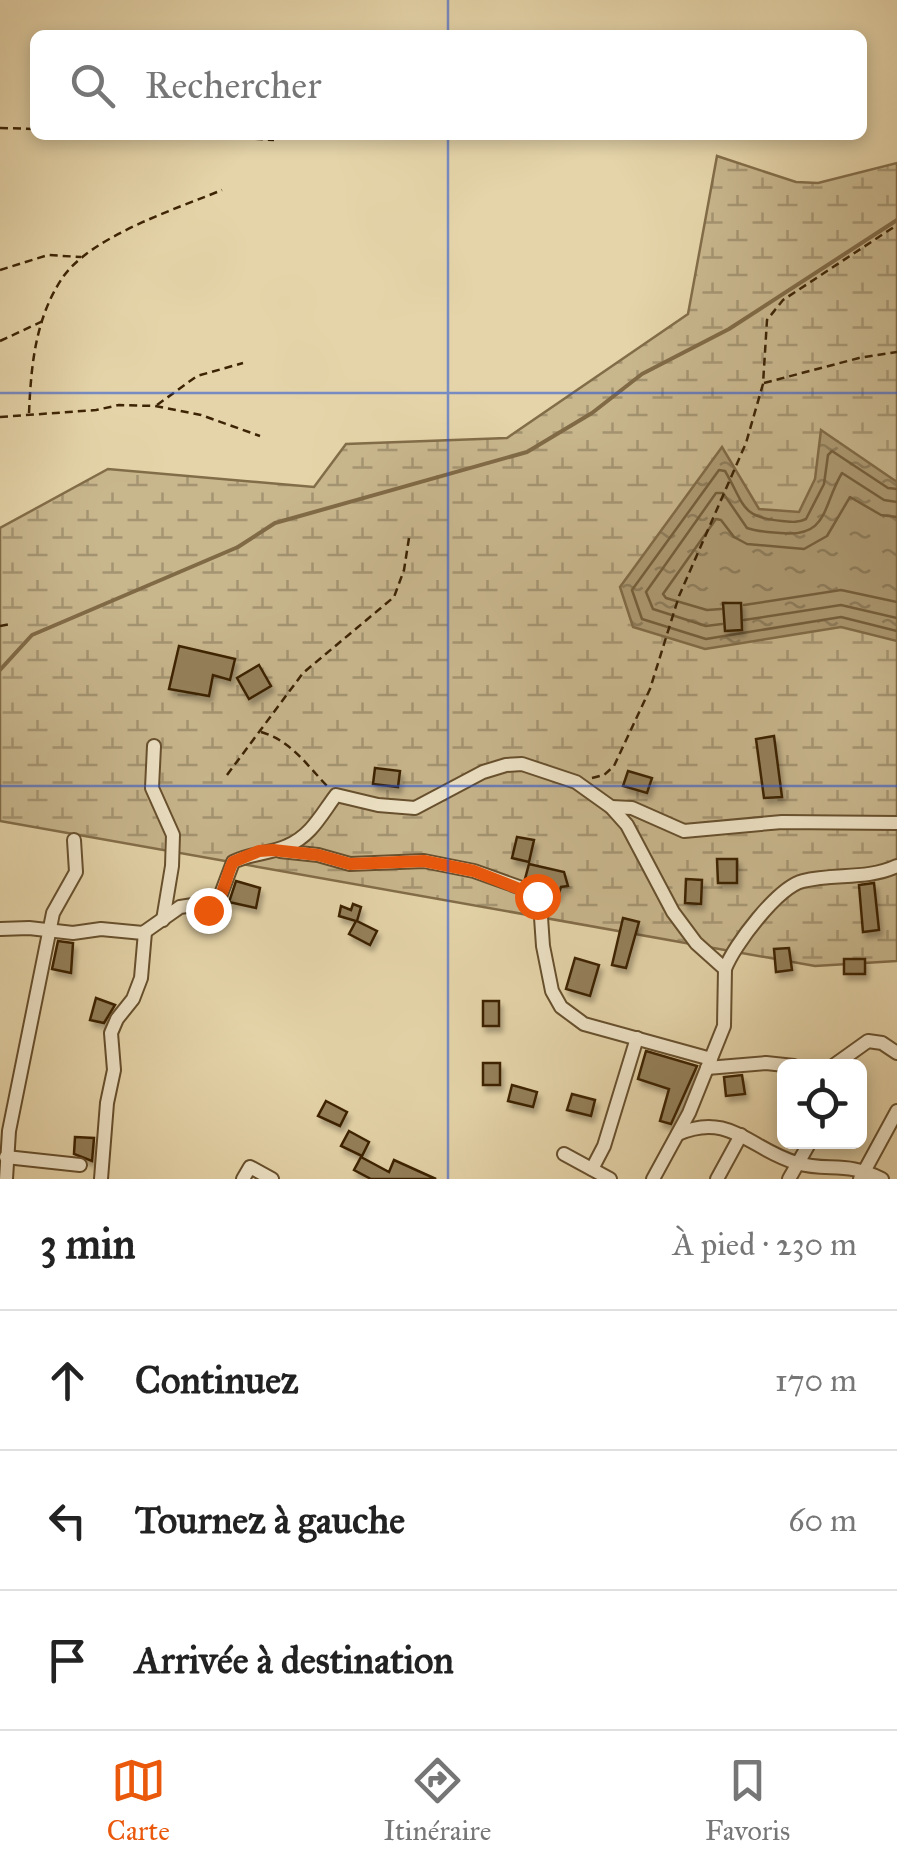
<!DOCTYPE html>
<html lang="fr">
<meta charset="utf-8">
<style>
body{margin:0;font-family:"IM FELL Great Primer",serif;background:#f2f2f2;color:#222}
.controls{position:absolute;right:30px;bottom:30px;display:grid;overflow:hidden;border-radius:15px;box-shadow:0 5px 15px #0003}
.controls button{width:90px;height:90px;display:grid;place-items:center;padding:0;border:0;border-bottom:2px solid #e0e0e0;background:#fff;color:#222;font:50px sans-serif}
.stop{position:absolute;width:30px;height:30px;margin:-22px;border:8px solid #ea580c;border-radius:50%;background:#fff}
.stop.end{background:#ea580c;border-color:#fff;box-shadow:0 2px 10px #0008}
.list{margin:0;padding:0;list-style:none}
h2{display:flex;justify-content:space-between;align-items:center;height:130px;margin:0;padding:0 40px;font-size:42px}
h2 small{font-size:32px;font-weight:400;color:#767676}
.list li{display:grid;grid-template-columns:65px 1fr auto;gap:30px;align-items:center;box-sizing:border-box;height:140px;padding:0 40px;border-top:2px solid #e0e0e0}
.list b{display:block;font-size:38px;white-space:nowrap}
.list em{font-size:32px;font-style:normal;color:#767676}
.icon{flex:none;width:55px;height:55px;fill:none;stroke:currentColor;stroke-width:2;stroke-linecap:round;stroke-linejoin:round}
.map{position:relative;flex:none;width:897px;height:1179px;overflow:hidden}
.search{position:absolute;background:#fff;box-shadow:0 5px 15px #0003;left:30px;right:30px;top:30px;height:110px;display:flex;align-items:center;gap:25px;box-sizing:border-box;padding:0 35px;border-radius:15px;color:#767676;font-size:38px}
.sheet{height:550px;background:#fff}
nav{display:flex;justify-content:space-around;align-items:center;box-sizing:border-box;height:140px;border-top:2px solid #e0e0e0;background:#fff;font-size:28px;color:#767676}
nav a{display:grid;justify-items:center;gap:5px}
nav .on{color:#ea580c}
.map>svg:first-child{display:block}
.wetland{fill:url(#wetland-marsh);stroke:#826d49;stroke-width:2.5}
.water{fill:url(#water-ripples);stroke:#806a46;stroke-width:2.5}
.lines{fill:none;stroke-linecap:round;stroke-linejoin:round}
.shore{stroke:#745e3b;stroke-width:2.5}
.stream{stroke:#806a46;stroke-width:4}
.building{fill:#94805a;stroke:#3d2405;stroke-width:2.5;filter:url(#shadow)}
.minor-casing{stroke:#67502e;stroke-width:16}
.path{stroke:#3d2405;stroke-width:2.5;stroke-dasharray:8 5;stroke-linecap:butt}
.minor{stroke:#eee3c7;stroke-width:12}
.route{stroke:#ea580c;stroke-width:12}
.grid{fill:none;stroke:#1d4ed8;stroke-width:2.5;stroke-opacity:0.55}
</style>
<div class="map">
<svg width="897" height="1179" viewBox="0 0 897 1179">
<defs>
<pattern id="wetland-marsh" width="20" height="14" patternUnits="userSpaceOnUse" patternTransform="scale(2.5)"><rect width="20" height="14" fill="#c8b68d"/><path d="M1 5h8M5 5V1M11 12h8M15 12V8" fill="none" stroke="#a49471"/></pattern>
<pattern id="water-ripples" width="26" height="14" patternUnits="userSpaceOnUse" patternTransform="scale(2.5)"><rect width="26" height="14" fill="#ac9871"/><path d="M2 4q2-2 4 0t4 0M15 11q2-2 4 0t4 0" fill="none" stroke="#8d7c5b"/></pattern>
<filter id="shadow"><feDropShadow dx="3" dy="5.5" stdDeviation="2.5" flood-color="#0004"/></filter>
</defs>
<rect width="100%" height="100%" fill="#e5d4a9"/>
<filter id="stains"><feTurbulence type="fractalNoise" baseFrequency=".002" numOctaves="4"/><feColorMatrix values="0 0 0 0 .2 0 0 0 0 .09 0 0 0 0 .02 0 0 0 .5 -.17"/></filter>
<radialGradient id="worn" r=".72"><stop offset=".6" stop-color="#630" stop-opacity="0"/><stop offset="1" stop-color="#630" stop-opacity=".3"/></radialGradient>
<path class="wetland" d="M717 156 796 182 818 183 897 163V961L815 966 0 821V528L108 469 314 487 346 444 507 438 688 314Z"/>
<path class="water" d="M821 430 897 482V641L841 627 705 649 633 627 620 587 722 447 759 509 799 512 815 479Z"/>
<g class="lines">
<g class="shore">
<path d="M897 489 888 488 832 451 828 455 824 484 806 519C797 523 792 522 782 521 740 517 745 505 725 471L719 470 632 590 642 619 706 639 841 617 897 631"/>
<path d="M744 605 841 590 897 602"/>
<path d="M721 609 707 610 666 598 663 594 716 519 721 520 734 537 747 544 804 549 827 536 850 497 881 515 897 517"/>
<path d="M744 620 841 605 897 618"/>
<path d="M722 624 706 626 653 609 646 592 716 493H723L747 528C758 532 768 532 780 533 829 538 822 506 842 473L884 500 897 502"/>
</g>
<path class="stream" d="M0 670 32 635 238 547 275 523 527 452 592 413 642 374 729 329 897 220"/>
</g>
<g class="building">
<path d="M723 603H741L742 630 725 631Z"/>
<path d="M179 646 235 659 230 680 213 675 209 696 169 689Z"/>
<path d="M259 665 271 686 249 699 237 678Z"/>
<path d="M774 736 782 797 764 798 756 739Z"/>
<path d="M375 768 400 771 398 787 373 784Z"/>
<path d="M628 771 652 778 647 793 623 786Z"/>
<path d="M517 837 534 840 529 862 512 858Z"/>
<path d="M717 859H737V883H718Z"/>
<path d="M529 864 564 872 568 886 561 887 558 896 543 891 525 879Z"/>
<path d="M686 879 702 880 701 904 685 903Z"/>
<path d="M236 881 260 888 256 908 229 902Z"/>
<path d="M874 883 879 930 863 932 859 885Z"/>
<path d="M353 904 361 907 357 921 377 931 370 945 349 934 356 921 339 916 341 906 351 910Z"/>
<path d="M623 918 639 922 626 968 612 965Z"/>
<path d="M58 941 73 943 71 973 52 969Z"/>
<path d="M789 948 792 970 776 972 774 949Z"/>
<path d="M575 958 599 965 590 996 566 989Z"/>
<rect x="844" y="959" width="21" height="15"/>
<path d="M96 998 115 1005 104 1023 90 1020Z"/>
<rect x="483" y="1001" width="16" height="25"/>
<path d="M646 1051 697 1066 671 1124 660 1121 669 1089 638 1079Z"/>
<rect x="483" y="1063" width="17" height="22"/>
<path d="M742 1075 745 1094 726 1096 724 1077Z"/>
<path d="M512 1085 537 1092 533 1107 508 1101Z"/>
<path d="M572 1094 595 1100 591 1116 567 1110Z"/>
<path d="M326 1101 347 1112 340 1126 318 1116Z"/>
<path d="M349 1131 369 1142 362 1156 341 1146Z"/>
<path d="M75 1137 94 1138 92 1161 74 1154Z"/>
<path d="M361 1157 389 1172 394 1160 436 1179H371L354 1170Z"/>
</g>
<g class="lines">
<g class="minor-casing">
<g id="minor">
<path d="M154 746 152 788 173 835 172 866 163 920"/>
<path d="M611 807 632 808 684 831 782 822 897 823"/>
<path d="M280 851 318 855 350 864 424 861 474 871 530 891 540 903 543 946 552 991 561 1007 584 1024 711 1059"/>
<path d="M0 929 29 928 73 933 101 929 143 933 180 907 193 905 211 909 221 894 233 862C251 853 269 854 287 846 311 836 321 815 336 795L378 805 415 808 483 772 506 765 522 764 576 782 611 807 627 825 673 912 696 943 725 969 724 1026 689 1113 653 1179"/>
<path d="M725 969C734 945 778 887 803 881 835 873 867 880 897 866"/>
<path d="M833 1066 868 1041 882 1043 897 1053"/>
<path d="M707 1068 766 1063 794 1066"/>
<path d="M678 1134C730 1111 751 1150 797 1163 827 1172 847 1161 882 1179"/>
<path d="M564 1154 610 1179"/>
<path d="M6 1157 80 1165"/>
<path d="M592 1169 604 1146 637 1038"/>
<path d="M6 1179 9 1131 53 913 76 872 74 840"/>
<path d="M101 1179 107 1103 114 1070 111 1033 117 1019 133 999 141 978 145 932"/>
<path d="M243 1179 250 1167 272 1179"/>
<path d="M717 1179 741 1135"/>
<path d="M789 1179 810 1142"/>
<path d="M860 1179 897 1111"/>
</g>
</g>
<g class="path">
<path d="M0 128 35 129"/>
<path d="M190 135 274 140"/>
<path d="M0 270 48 255 81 257"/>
<path d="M0 341 43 321"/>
<path d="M764 383 859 358 897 352"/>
<path d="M157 405 197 376 243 363"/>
<path d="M29 413C31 367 35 320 61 280 88 237 176 209 222 190"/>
<path d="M0 417 96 410 119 405 155 406 201 415 260 436"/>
<path d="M0 626 11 624"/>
<path d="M261 732C290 740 307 765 327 786"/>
<path d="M227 775 303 673 394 597 404 570 409 538"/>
<path d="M592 778 604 775 614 766 650 689 679 596 746 443 763 384 767 320 783 300 897 225"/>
</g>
<use href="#minor" class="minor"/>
</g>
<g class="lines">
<path class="route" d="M208 910C224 902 225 877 233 862L259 851 273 850 318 855 350 864 424 861 474 871 537 896"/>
</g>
<path class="grid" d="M448 0V35M448 135V1179M0 393H897M0 786H897"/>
<rect width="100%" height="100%" filter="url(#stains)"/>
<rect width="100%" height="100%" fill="url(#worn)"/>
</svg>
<div class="controls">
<button><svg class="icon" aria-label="locate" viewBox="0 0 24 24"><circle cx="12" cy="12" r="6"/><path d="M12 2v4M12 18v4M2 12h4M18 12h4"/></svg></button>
</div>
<div class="stop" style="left:537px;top:896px"></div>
<div class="stop end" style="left:208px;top:910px"></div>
<div class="search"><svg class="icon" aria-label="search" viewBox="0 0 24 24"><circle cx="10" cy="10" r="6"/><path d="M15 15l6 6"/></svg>Rechercher</div>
</div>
<section class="sheet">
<h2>3 min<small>À pied · 230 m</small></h2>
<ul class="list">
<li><svg class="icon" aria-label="ahead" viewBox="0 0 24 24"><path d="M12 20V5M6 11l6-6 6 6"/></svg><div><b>Continuez</b></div><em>170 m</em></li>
<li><svg class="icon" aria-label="left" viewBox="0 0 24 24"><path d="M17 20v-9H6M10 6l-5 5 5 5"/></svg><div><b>Tournez à gauche</b></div><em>60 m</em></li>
<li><svg class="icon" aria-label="arrive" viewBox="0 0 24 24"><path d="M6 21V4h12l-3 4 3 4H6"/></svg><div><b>Arrivée à destination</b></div></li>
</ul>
</section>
<nav>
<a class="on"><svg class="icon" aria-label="map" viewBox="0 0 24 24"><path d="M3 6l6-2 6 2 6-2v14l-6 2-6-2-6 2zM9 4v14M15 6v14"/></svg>Carte</a>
<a><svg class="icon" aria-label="directions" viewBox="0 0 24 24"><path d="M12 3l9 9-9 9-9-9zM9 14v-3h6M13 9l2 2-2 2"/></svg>Itinéraire</a>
<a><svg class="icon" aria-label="saved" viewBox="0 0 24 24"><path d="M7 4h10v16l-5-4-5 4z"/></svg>Favoris</a>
</nav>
